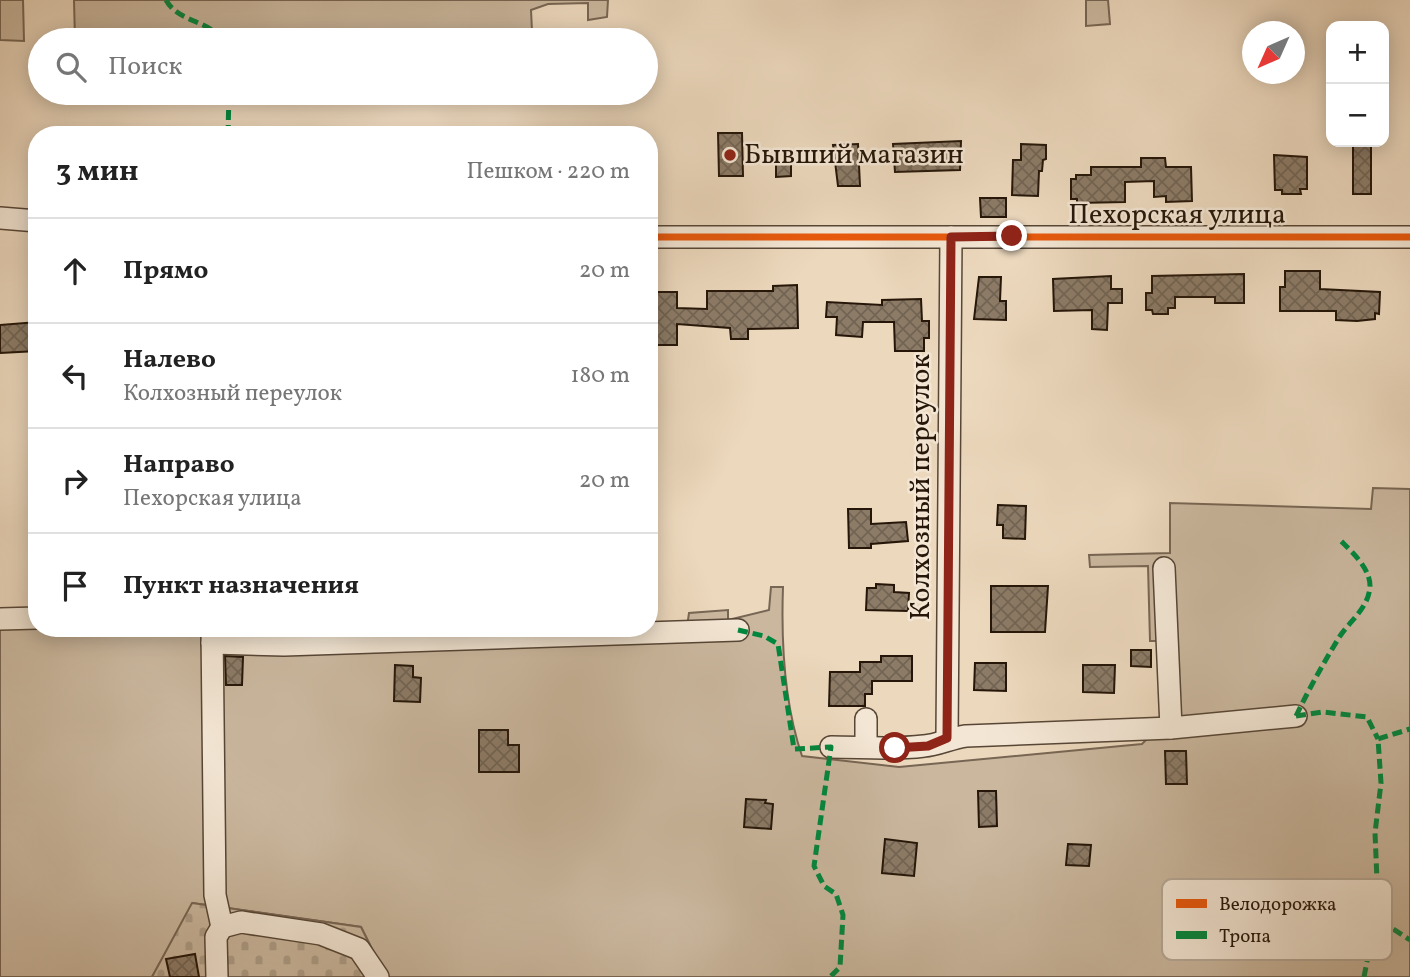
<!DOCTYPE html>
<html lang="ru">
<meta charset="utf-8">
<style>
body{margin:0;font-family:Vollkorn,serif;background:#f6f6f6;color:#222}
.controls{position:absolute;right:21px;top:21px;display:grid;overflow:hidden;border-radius:14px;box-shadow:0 4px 18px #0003}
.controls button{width:63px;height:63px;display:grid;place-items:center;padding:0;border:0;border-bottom:2px solid #e0e0e0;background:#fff;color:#222;font:35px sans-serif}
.compass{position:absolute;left:1242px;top:21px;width:63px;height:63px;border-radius:50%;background:#fff;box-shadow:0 4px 18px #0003;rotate:225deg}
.stop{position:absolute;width:21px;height:21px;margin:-16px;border:5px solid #8f2418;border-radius:50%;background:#fff}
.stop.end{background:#8f2418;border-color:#fff;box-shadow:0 2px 7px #0008}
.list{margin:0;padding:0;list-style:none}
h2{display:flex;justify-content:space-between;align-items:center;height:91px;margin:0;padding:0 28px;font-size:30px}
h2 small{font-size:23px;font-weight:400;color:#767676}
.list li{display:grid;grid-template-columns:46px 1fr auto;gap:21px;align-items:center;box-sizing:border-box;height:105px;padding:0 28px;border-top:2px solid #e0e0e0}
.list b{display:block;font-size:26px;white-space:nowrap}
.list p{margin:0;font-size:23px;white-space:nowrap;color:#767676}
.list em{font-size:23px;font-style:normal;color:#767676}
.icon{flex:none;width:38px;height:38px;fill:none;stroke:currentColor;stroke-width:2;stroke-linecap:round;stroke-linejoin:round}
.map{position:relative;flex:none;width:1410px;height:977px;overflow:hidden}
.search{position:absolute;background:#fff;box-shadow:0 4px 18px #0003;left:28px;top:28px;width:630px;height:77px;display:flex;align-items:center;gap:18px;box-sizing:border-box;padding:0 24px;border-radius:38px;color:#767676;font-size:26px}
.panel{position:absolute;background:#fff;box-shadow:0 4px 18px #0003;left:28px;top:126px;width:630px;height:511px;border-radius:28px}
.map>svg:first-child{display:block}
.green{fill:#cab79e;stroke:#786654;stroke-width:2}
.cemetery{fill:url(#cemetery-stones);stroke:#786654;stroke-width:2}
.building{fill:url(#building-cross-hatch);stroke:#251609;stroke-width:2}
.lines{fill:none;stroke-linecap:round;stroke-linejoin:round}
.minor-casing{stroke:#574636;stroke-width:24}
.minor{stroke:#f3e6d4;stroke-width:21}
.quiet{stroke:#00873e;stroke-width:5;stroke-dasharray:10 5;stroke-linecap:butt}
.cycleway-casing{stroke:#f3e6d4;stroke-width:11}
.cycleway{stroke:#e8590c;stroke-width:7}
.route{stroke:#8f2418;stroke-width:9}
.poi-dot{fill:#8f2418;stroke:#f3e6d4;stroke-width:2.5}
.labels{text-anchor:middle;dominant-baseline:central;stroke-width:5;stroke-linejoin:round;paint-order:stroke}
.poi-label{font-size:28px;fill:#251609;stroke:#f3e6d4;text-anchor:start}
.street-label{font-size:28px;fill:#251609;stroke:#f3e6d4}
.key{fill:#f3e6d4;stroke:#b5a897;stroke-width:2}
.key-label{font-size:19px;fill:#251609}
</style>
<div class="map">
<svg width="1410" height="977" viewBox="0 0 1410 977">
<defs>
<pattern id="cemetery-stones" width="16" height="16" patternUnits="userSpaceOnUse" patternTransform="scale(1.75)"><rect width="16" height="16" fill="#cab79e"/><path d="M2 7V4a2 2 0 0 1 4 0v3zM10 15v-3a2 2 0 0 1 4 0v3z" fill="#ad9d87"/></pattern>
<pattern id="building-cross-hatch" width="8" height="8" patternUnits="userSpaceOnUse" patternTransform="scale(1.75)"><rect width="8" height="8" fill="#8c7b67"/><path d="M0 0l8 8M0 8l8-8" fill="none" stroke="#726453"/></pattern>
</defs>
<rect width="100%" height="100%" fill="#ecd8bd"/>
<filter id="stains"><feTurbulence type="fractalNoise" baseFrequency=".00286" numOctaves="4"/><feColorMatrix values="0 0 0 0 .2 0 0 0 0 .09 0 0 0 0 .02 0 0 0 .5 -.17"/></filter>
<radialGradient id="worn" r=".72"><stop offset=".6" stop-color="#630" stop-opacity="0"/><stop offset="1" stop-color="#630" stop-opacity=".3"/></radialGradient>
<g class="green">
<path d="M0 0H23L24 41 0 40Z"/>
<path d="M74 0H608L607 17 588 20V3L548 4 531 10 532 31 508 40H222L169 37 168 40H75Z"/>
<path d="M1086 0H1108L1110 24 1086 26Z"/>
<path d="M1373 488 1410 489V977H386L361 927 193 903 152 977H0V610L37 628H224L252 630 254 636 687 627 689 613 728 610V620L769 610 771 587H783C781 643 784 703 802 756L899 767 1142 744 1164 722 1162 641H1150L1148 566 1090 567 1089 555 1170 553V503L1371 509Z"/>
</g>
<path class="cemetery" d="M192 903 361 927 386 977H152Z"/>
<g class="building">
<path d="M718 133H742L743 176H719Z"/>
<path d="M961 141 960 170 895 172 893 144Z"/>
<rect x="1353" y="142" width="18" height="52"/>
<path d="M858 144 860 186H838L833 145Z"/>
<path d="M1021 144 1046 145V159L1043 160 1042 171H1039L1038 196 1012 195 1013 160H1021Z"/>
<path d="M1274 155 1307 157V189H1300L1301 194H1282V190H1275Z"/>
<path d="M1141 158H1165L1166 167H1191L1192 201 1166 202V196L1154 197V181L1125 182V202L1077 203V199H1071V179H1076V175H1091V167H1141Z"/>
<path d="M791 161V176L776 177V162Z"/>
<path d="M980 198H1006V217H981Z"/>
<path d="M1285 271H1320V289L1380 292 1379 314 1375 313V319L1357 321 1336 320V311H1280V287H1285Z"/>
<path d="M1244 274V303H1215V297H1175V308H1168V314H1153L1152 310H1146V293H1152V276Z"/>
<path d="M1111 276V289H1122V303H1108L1107 330 1092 329V310L1054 311 1053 279Z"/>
<path d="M979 277H1001L1000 301H1006V320L974 319Z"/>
<path d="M797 285 798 328 748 329V339H731L730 328 677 324V345H649V292H677V308L707 309V291H773V286Z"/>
<path d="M921 299 922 321H929V338H924V351H895L894 322H863L862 337 836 335 837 317H826L827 302 882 305V300Z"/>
<path d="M37 322V351L0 353V325Z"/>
<path d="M998 505 1026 506 1025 539 1003 538V525H997Z"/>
<path d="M848 509H871V524L906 522 908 541 871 544V548H849Z"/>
<path d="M876 584 894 585V592L909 593 908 611 866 610 867 588H876Z"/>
<path d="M991 586H1048L1045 632H991Z"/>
<path d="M1131 650H1151V667L1131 666Z"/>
<path d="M225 656 243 657 242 685H226Z"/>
<path d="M881 656H912V681H872V694H865V706H829L830 672H860V662H881Z"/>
<path d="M975 663H1006V691L974 690Z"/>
<path d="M395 665 413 666V677L421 678 420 702 394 701Z"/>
<path d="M1083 665H1115L1114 693 1083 692Z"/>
<path d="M479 730H508V745H519V772H479Z"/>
<path d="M1165 751H1186L1187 784H1166Z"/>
<path d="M978 791H996L997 826 979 827Z"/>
<path d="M746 799 766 800 765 803 773 804 771 829 744 827Z"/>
<path d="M885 839 917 843 914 876 882 873Z"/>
<path d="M1068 844 1091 845 1089 866 1066 865Z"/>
<path d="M195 954 199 977H170L166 959Z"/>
</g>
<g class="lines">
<g class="minor-casing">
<g id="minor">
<path d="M0 218 37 221"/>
<path d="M649 237H1410"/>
<path d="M1164 568 1171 728"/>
<path d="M0 619 37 618"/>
<path d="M212 630 215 895 222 927"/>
<path d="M212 643 284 645 738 630"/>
<path d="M947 738 951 237"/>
<path d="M831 747C862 747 893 750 924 746 938 745 951 738 966 736L1171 728 1296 716"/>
<path d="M866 747V719"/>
<path d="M217 977 216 937 222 927 241 922 321 934 359 949 378 977"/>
</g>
</g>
<use href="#minor" class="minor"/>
<g class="quiet">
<path d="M166 0C178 22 208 20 223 40"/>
<path d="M228 135 229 93"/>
<path d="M738 630 764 636 778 644 794 749 831 747 814 866 824 886 836 894 843 915 840 967 830 977"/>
<path d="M1296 716C1309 689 1324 662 1340 636 1351 620 1369 607 1370 586 1370 568 1352 552 1341 541"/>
<path d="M1296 716 1323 712 1367 717 1378 739"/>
<path d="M1378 904 1390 927 1410 940"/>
<path d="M1364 977 1378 904 1375 833 1381 783 1378 739 1410 729"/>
</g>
<g class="cycleway-casing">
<path id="cycleway" d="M649 237H1410"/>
</g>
<use href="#cycleway" class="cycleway"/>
</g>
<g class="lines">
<path class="route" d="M895 748 928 746 947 738 951 237 1012 236"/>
</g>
<circle class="poi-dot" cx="730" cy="155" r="7"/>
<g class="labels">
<g class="poi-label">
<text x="744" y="155">Бывший магазин</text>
</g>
<g class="street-label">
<text x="1177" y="215">Пехорская улица</text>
<text transform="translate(921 487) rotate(-90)">Колхозный переулок</text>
</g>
</g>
<rect x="1162" y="879" width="230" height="81" rx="10" class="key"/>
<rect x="1176" y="899" width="31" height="9" fill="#e8590c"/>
<rect x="1176" y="931" width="31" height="8" fill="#00873e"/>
<g class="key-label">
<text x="1219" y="910">Велодорожка</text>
<text x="1219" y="942">Тропа</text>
</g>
<rect width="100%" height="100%" filter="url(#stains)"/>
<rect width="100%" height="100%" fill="url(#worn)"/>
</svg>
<div class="controls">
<button>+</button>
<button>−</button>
</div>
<svg class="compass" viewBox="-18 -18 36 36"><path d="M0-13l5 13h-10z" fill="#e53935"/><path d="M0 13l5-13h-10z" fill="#767676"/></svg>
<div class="stop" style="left:895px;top:748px"></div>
<div class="stop end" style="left:1012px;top:236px"></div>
<div class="search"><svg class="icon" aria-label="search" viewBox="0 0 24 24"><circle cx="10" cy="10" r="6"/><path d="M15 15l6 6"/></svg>Поиск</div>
<section class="panel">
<h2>3 мин<small>Пешком · 220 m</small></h2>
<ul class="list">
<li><svg class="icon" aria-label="ahead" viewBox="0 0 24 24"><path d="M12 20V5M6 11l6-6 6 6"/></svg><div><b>Прямо</b></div><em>20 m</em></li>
<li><svg class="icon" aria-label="left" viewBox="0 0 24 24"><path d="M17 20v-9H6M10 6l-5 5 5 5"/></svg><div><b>Налево</b><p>Колхозный переулок</p></div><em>180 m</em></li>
<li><svg class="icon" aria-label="right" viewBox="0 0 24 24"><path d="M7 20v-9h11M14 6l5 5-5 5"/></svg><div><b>Направо</b><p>Пехорская улица</p></div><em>20 m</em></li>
<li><svg class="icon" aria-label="arrive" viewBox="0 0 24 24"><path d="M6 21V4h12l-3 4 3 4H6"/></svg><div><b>Пункт назначения</b></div></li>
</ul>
</section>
</div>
